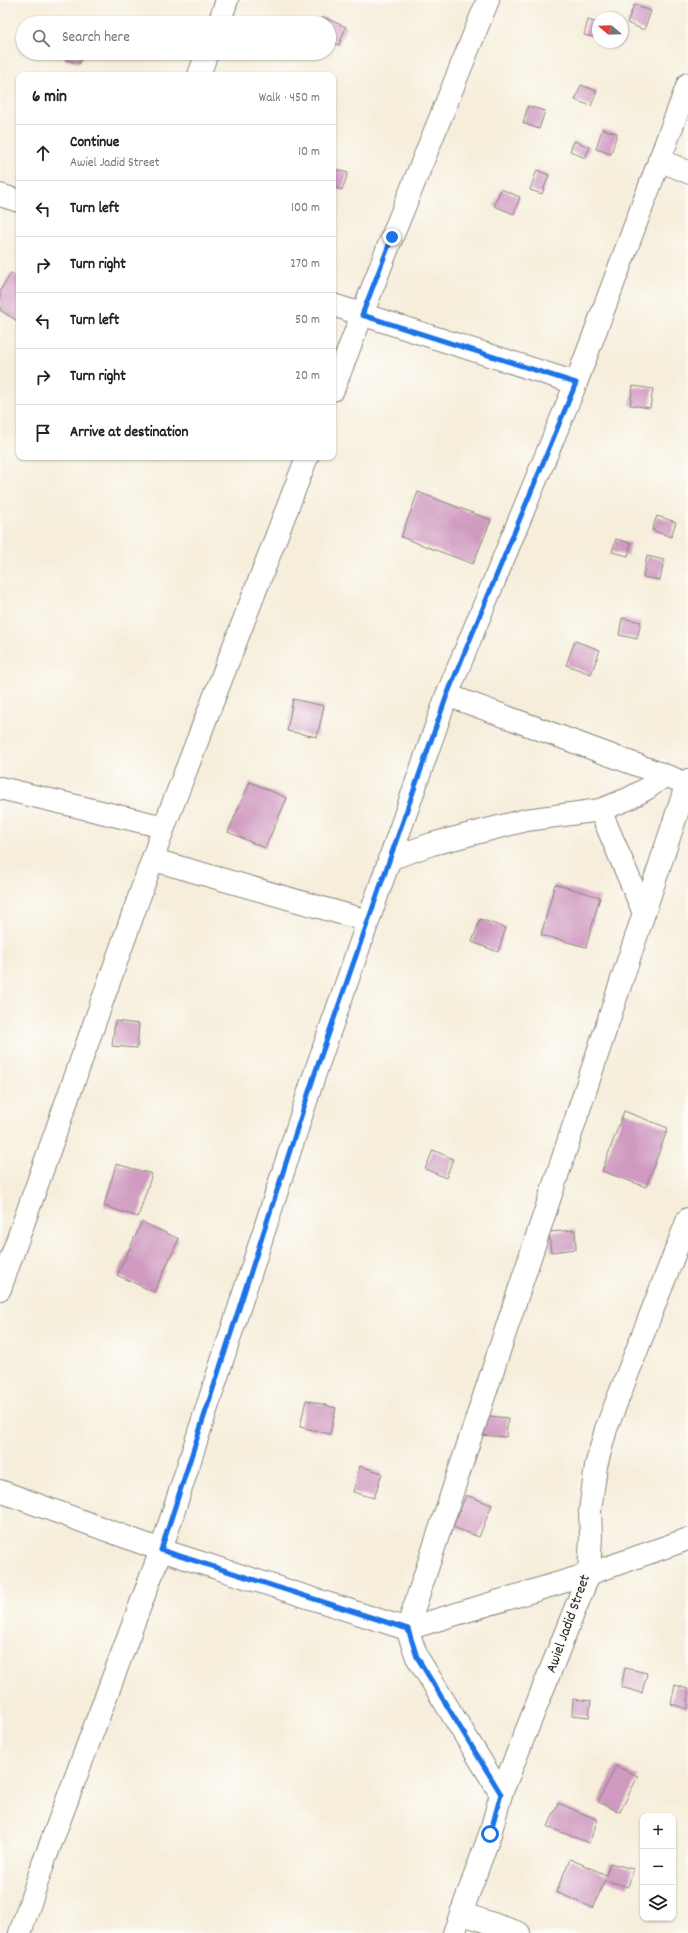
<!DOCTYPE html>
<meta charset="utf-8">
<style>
body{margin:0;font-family:Dekko,sans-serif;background:#f2f2f2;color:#202124}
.controls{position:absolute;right:12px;bottom:12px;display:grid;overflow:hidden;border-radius:8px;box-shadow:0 1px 3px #0004}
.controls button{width:36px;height:36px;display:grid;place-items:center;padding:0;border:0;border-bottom:1px solid #e0e0e0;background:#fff;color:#202124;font:20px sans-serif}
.compass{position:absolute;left:592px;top:12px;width:36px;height:36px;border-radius:50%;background:#fff;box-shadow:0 1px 3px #0004;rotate:289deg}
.stop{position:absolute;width:12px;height:12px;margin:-9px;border:3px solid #1a73e8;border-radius:50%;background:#fff}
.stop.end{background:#1a73e8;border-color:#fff;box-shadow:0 1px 4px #0008}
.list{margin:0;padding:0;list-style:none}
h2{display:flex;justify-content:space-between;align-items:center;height:52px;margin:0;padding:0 16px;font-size:17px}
h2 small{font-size:13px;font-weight:400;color:#757577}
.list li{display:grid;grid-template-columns:26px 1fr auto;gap:12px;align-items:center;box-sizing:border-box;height:56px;padding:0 16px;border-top:1px solid #e0e0e0}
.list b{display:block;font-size:15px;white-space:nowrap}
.list p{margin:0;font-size:13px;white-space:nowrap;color:#757577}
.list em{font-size:13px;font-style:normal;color:#757577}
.icon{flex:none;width:22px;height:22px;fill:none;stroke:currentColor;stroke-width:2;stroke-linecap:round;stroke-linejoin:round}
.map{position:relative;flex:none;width:688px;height:1933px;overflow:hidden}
.search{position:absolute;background:#fff;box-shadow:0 1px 3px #0004;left:16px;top:16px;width:320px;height:44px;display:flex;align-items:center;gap:10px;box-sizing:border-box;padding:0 14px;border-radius:22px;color:#757577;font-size:15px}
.panel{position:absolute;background:#fff;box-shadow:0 1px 3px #0004;left:16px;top:72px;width:320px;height:388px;border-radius:8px}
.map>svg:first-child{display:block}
.building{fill:#cf99c0}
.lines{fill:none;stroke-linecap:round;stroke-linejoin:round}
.minor-casing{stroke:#89857c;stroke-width:24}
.minor{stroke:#fff;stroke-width:22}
.route{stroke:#1a73e8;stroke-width:5}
.labels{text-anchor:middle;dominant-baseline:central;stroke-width:3;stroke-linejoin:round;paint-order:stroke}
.street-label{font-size:15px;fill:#1c1c1c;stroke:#fdfcf7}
</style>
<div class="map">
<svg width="688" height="1933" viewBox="0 0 688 1933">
<rect width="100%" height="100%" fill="#fdfcf7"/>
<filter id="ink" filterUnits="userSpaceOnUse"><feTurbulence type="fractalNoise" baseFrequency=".025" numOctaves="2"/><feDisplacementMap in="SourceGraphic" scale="8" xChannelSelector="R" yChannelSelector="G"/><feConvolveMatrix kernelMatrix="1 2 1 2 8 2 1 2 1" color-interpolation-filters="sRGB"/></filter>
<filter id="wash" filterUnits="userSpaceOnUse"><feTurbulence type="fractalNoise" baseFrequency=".012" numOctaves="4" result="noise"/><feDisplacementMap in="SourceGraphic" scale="16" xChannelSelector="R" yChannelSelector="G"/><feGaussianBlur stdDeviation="0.9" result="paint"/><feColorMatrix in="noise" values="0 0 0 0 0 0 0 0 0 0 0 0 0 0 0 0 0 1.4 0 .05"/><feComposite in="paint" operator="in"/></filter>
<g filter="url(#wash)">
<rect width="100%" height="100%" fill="#f6eedb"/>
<g id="blocks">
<g class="building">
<path d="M634 5 651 11 644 30 627 23Z"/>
<path d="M323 17 346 27 339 45 329 41V23H321Z"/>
<path d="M588 20 598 23V38L584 35Z"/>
<path d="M67 53H83L80 63 65 60Z"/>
<path d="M581 85 597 91 591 106 575 100Z"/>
<path d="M528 106 545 111 539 129 523 123Z"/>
<path d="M602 129 617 133 611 154 596 149Z"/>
<path d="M574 141 590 147 585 158 570 151Z"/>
<path d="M333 168 348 173 342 190 333 187Z"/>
<path d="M537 170 549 175 542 194 530 190Z"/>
<path d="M501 189 520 197 514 214 494 206Z"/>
<path d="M11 273 19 278V322L0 310V291Z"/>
<path d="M633 386 653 389 650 408 630 405Z"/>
<path d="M418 492 491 520 473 564 401 537Z"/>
<path d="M657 516 676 522 671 537 652 530Z"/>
<path d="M616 539 631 543 628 556 612 552Z"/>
<path d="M647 556 664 560 660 580 643 577Z"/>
<path d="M622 618 641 622 637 639 619 635Z"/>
<path d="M575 641 600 650 591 674 566 665Z"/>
<path d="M293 699 324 706 317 737 287 731Z"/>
<path d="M250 782 287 798 265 848 228 832Z"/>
<path d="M555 884 600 897 586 947 541 935Z"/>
<path d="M480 919 506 928 498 952 472 942Z"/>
<path d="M115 1021 139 1024 137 1048 112 1046Z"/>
<path d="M624 1111 668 1128 646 1187 602 1171Z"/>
<path d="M433 1150 453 1159 446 1178 425 1169Z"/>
<path d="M116 1164 152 1174 138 1217 104 1206Z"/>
<path d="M142 1222 179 1239 154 1292 117 1275Z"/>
<path d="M575 1230 576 1249 551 1252 549 1232Z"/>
<path d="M306 1400 336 1408 330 1434 300 1427Z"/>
<path d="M480 1415 508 1418 506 1437 479 1435Z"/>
<path d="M360 1466 382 1473 374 1498 353 1492Z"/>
<path d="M466 1495 492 1505 479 1537 453 1527Z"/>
<path d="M625 1668 647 1673 642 1693 621 1687Z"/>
<path d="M675 1685 688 1689V1709L671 1704Z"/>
<path d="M573 1699 591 1701 589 1717 572 1715Z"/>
<path d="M616 1766 638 1776 620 1812 598 1802Z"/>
<path d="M558 1803 598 1820 589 1843 548 1827Z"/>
<path d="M570 1859 606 1875 610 1863 633 1869 628 1887 605 1880 593 1908 556 1892Z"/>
</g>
</g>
</g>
<g filter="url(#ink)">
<use href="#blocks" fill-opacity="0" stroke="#89857c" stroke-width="1"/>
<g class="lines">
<g class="minor-casing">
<g id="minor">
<path d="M219 23 227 0"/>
<path d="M199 75 207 53"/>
<path d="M659 160 688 172"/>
<path d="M0 195 19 201"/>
<path d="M333 305 576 383"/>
<path d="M333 390 392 237 488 0"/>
<path d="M447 695 675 779"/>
<path d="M0 788 164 827"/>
<path d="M600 810 644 913"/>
<path d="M389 859 432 844 526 820 600 810 628 799 646 789 664 776"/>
<path d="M154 860 368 921"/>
<path d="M0 1289 164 827 307 457"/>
<path d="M0 1491 161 1550 407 1629 589 1574 688 1539"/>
<path d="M501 1794 417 1657 407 1629 688 780"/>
<path d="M461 1913 519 1933"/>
<path d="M20 1933 43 1864 161 1550 315 1073 447 695 576 383 688 84"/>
<path d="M454 1933 490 1834 501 1794 589 1574 591 1536 590 1511 596 1466 606 1429 688 1219"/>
</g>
</g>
<use href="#minor" class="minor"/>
</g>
</g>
<g class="lines" filter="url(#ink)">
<path class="route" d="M392 237 362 315 576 383 447 695 315 1073 161 1550 408 1629 417 1657 501 1794 490 1834"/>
</g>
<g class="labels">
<g class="street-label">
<text transform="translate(569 1624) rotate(-70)">Awiel Jadid Street</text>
</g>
</g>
</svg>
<div class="controls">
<button>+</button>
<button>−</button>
<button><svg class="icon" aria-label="layers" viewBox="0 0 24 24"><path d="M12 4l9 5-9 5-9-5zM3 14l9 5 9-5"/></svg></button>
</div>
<svg class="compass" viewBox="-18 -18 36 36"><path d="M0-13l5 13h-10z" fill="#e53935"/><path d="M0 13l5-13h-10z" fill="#757577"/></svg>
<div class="stop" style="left:490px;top:1834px"></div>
<div class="stop end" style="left:392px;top:237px"></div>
<div class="search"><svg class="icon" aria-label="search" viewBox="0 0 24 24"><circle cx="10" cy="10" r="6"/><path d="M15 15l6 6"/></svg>Search here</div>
<section class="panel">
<h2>6 min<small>Walk · 450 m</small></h2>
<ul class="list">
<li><svg class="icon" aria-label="ahead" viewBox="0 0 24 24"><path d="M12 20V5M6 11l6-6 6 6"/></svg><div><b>Continue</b><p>Awiel Jadid Street</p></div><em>10 m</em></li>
<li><svg class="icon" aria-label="left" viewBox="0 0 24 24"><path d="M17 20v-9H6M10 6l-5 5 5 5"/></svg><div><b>Turn left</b></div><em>100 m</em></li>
<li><svg class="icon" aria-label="right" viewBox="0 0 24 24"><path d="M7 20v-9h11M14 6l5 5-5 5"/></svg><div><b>Turn right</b></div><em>270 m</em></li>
<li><svg class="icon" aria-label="left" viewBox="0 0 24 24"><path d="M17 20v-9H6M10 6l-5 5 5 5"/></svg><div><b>Turn left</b></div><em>50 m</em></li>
<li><svg class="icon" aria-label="right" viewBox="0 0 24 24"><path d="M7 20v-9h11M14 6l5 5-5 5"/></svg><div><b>Turn right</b></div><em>20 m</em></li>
<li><svg class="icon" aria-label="arrive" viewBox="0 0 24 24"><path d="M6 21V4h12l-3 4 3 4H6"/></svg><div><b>Arrive at destination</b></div></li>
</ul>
</section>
</div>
